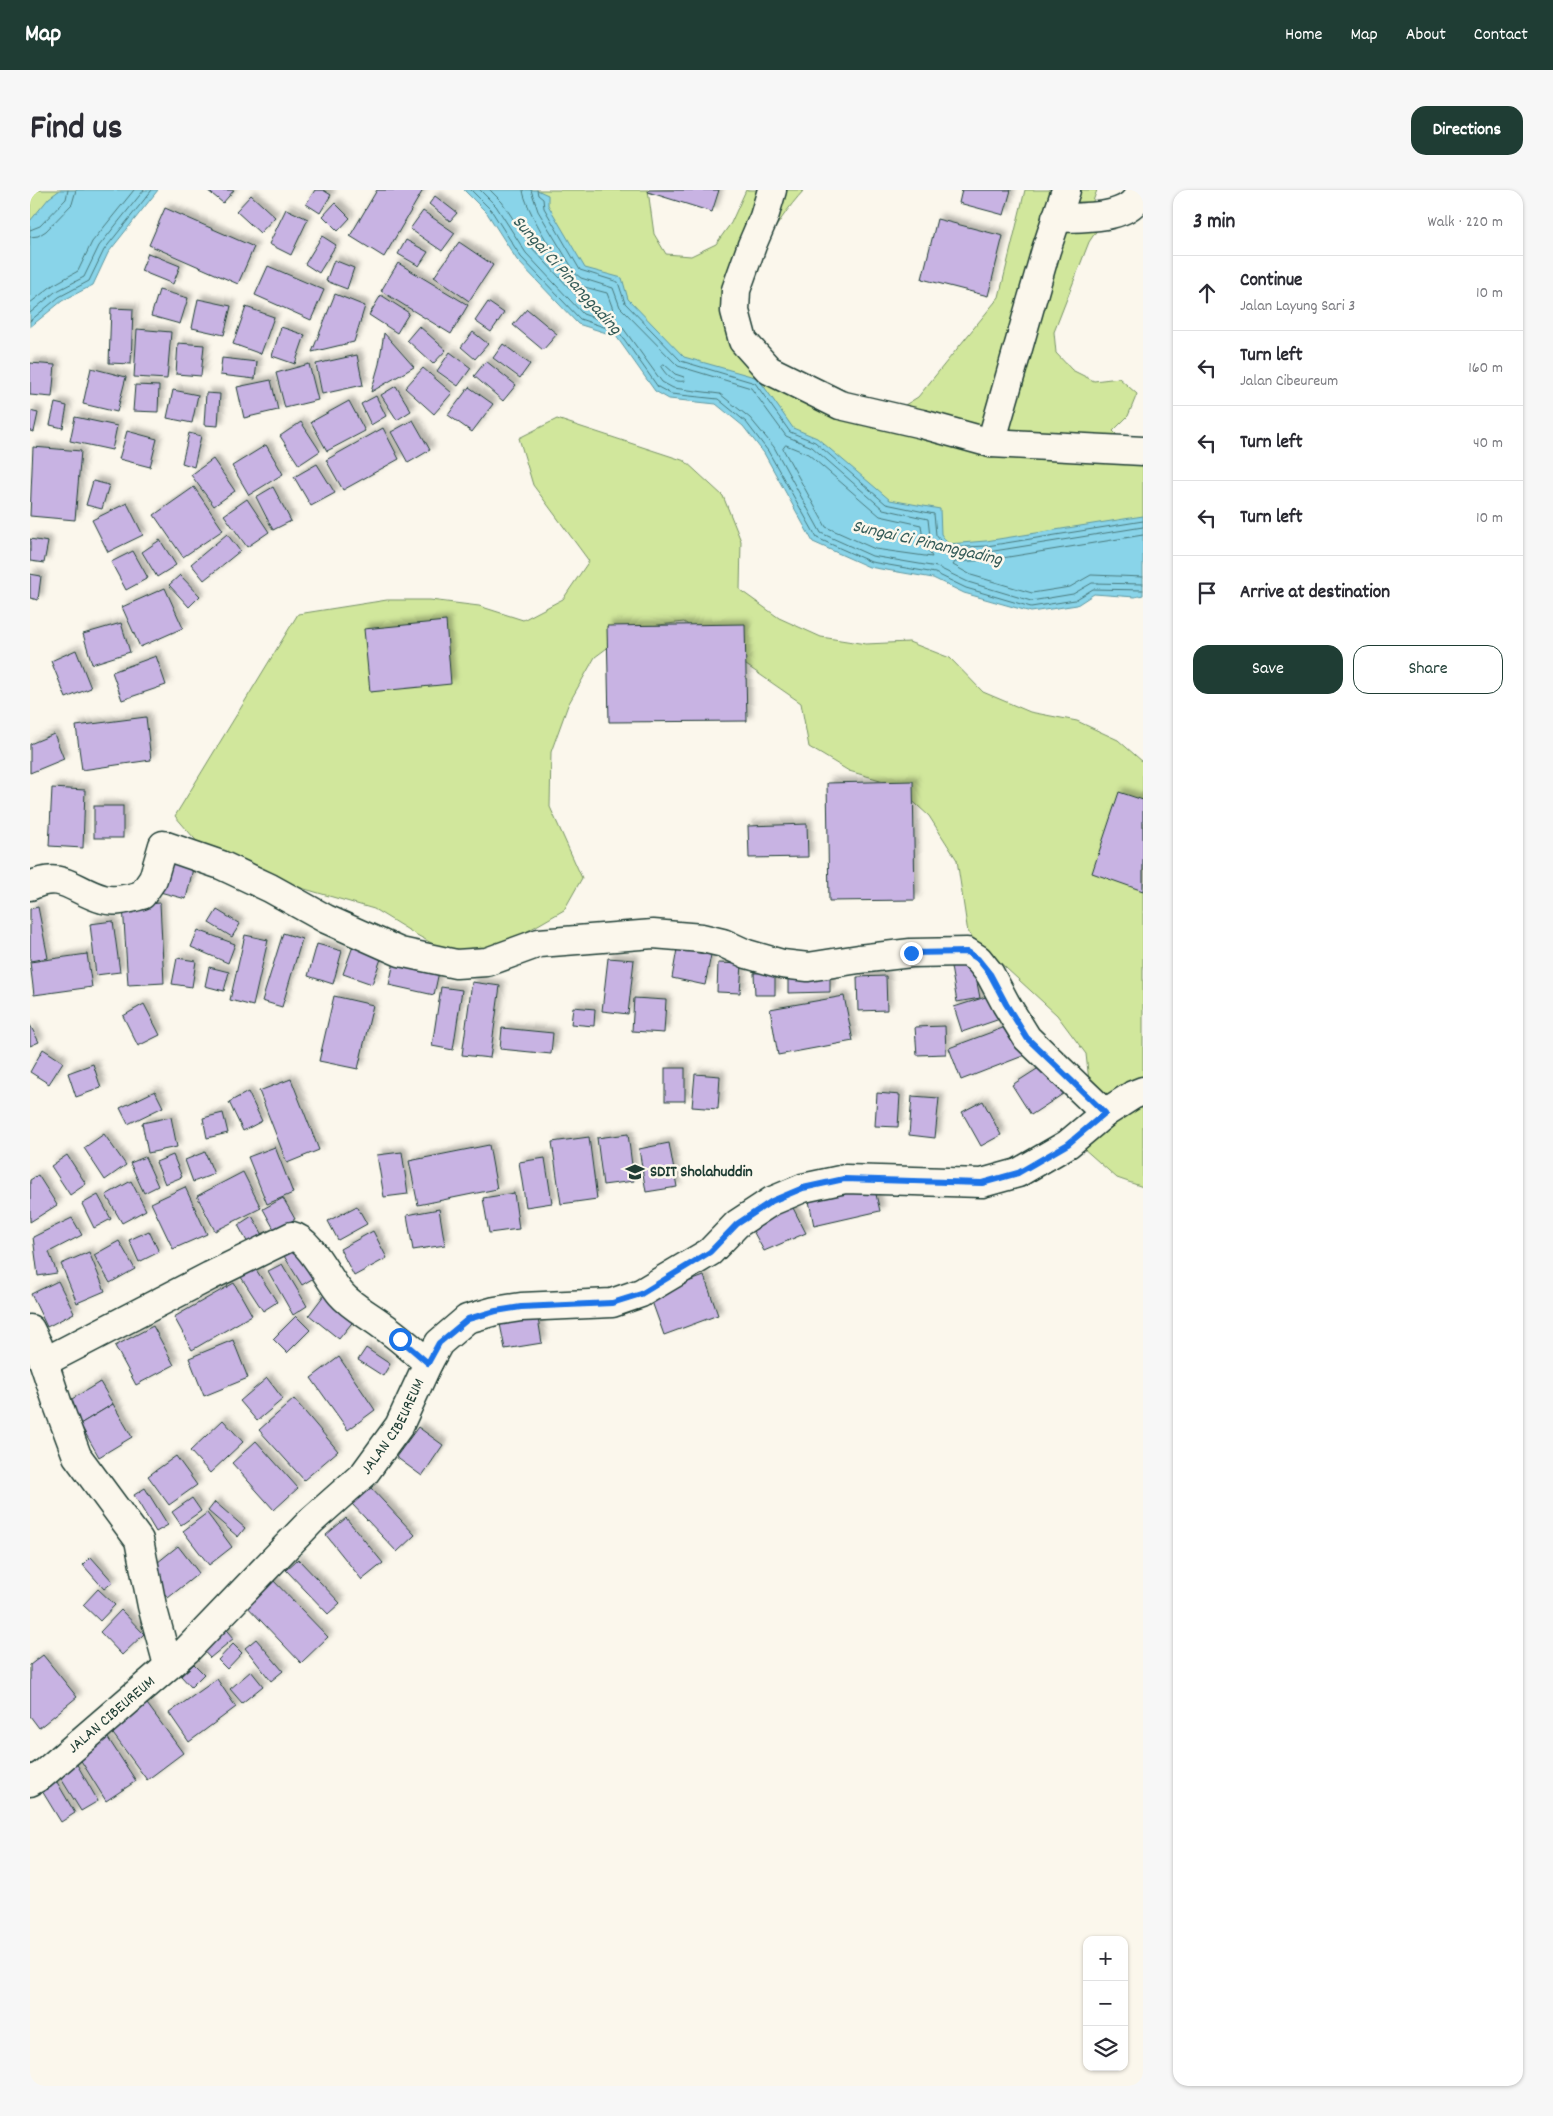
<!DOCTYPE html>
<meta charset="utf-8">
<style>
body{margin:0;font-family:Dekko,sans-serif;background:#f7f7f7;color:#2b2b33}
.controls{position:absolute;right:15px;bottom:15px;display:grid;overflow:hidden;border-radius:10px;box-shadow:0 1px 4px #0004}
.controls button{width:45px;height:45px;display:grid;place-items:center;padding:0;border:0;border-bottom:1px solid #e1e1e2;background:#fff;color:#2b2b33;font:25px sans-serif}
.stop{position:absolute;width:15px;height:15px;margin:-11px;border:4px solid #1a73e8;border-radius:50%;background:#fff}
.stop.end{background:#1a73e8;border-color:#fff;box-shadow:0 1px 5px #0008}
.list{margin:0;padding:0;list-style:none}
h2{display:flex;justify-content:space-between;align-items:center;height:65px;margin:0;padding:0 20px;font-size:21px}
h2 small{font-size:16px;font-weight:400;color:#7c7c81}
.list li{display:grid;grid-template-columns:32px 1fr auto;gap:15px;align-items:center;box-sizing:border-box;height:75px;padding:0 20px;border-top:1px solid #e1e1e2}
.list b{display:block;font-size:19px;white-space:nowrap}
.list p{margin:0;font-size:16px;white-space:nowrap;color:#7c7c81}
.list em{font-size:16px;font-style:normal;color:#7c7c81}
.actions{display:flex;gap:10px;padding:15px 20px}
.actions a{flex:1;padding:11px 0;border:1px solid #1f3d34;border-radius:15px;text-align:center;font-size:18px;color:#1f3d34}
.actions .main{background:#1f3d34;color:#fff}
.icon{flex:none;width:28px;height:28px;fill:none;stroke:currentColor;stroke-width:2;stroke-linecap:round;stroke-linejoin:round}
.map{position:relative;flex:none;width:1113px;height:1896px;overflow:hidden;border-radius:15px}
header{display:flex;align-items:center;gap:30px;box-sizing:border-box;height:70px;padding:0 25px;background:#1f3d34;color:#fff}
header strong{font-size:24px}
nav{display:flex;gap:28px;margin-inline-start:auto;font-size:18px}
.intro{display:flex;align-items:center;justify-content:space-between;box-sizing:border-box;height:120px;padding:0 30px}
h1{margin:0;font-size:35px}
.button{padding:12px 22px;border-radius:15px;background:#1f3d34;color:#fff;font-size:18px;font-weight:700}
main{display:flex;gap:30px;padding:0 30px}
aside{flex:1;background:#fff;border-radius:15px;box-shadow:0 1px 4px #0004}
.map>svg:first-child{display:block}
.green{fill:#d1e79c;stroke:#789268}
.water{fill:#89d4e9;stroke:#5f98a1}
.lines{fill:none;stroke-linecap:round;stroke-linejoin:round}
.shore{stroke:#49797c;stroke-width:1}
.building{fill:#c8b3e3;stroke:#1f3d34;filter:url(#shadow)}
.minor-casing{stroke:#1f3d34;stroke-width:31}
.minor{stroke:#fbf7ec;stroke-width:28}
.route{stroke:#1a73e8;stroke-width:6}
.labels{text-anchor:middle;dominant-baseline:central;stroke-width:5;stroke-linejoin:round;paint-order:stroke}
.poi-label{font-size:16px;font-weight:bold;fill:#1f3d34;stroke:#fbf7ec;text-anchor:start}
.street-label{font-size:16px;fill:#1f3d34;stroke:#fbf7ec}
.water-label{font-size:18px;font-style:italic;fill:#345b58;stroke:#fbf7ec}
</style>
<header>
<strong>Map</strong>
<nav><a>Home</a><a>Map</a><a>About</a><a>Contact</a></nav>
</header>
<div class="intro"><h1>Find us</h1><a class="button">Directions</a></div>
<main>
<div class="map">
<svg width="1113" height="1896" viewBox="0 0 1113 1896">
<defs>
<filter id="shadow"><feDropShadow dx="4.5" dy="-4.5" stdDeviation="2.5" flood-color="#0004"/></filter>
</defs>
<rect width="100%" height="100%" fill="#fbf7ec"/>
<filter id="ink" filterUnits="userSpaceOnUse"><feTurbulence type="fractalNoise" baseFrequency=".02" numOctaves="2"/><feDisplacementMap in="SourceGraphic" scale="10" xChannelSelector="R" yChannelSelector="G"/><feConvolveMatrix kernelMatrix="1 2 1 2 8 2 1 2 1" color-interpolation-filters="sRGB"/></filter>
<g filter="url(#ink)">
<g class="green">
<path d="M0 0H54L0 56Z"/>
<path d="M496 0H618L624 44 636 64 661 66 686 54 701 33 716 0H774C741 36 725 75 706 120L713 141 765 185 867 220 888 207 969 107 995 0H1067L1062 14 1071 34 1059 52 1024 142 1026 163 1042 180 1064 191 1089 188 1107 204 1098 226 1083 241 1093 251 1113 254V337L923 364 884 331 664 186 541 69Z"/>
<path d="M527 229 655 271 693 306 711 351 710 400 749 428 791 447 836 454 879 452 920 468 953 502 1000 522 1047 531 1088 550 1113 572V997L1087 988 1052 957 1061 909 1056 864 1027 825 938 743 927 670 899 626 864 594 819 581 779 557 771 513 654 432 604 438 565 467 538 515 521 562 520 617 552 688 534 720 475 754 425 766 385 744 344 719 261 695 176 662 145 626 268 424 357 410H400L449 416 493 430 533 409 559 371 503 295 489 248Z"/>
</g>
<g class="water">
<path d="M30 0H128L78 63 63 95 32 111 0 137V31L19 8Z"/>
<path d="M434 0H507L518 5V15L555 78 592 88 598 109 654 167 728 188 763 238 787 248 860 310 910 319 911 344 918 354 956 351 1113 326V405L1105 407 1064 404 1047 415 1001 422 934 403 903 388 839 377 783 352 734 263 713 236 686 214 639 209 625 201 586 146 548 134 487 70 457 23Z"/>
</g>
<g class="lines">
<g class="shore">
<path d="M441 0 461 20 491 67 550 129 589 142 628 197 641 204 688 209 716 232 738 261 787 348 841 372 905 383 936 398 1001 417 1045 410 1063 399 1113 400"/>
<path d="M450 0 466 16 496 63 553 124 593 138 632 192 643 198 690 204 720 228 744 257 791 343 842 366 907 377 938 392 1001 411 1043 404 1062 393 1113 394"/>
<path d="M460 0 472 12 502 58 557 117 583 124 584 122 577 103 547 95 540 89C529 72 494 17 493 0"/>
<path d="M501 0 508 21 546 84 551 88 583 98 590 117 648 176 721 198 756 246 782 257 853 319 898 329 900 347 913 364 958 362 1113 337"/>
<path d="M507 0 508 5 513 9 514 18 550 80 588 92 595 113 651 171 725 193 760 242 785 252 856 314 904 324 906 345 916 358 957 356 1113 331"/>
<path d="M0 40 10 36 36 9 38 0"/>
<path d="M0 47 8 46 16 41 42 14 46 0"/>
<path d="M0 113 23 95 48 81 62 52 104 0"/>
<path d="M0 123 25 102 54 87 69 56 114 0"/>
<path d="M0 131 29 107 59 91 74 60 122 0"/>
<path d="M634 174 645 184 654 187 655 191C643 193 637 186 631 177Z"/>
<path d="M756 255 778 264 850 326 891 335 893 350 902 367 845 359 796 337 753 259Z"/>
<path d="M1113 345 960 370 925 372 923 375 941 385 1002 403 1040 397 1061 385 1113 387"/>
</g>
</g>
<g class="building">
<path d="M177 0H204L193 13Z"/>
<path d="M285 0H293L301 5 290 23 276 14Z"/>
<path d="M347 0H393L354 67 320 46Z"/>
<path d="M619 0H689L682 22 618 2Z"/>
<path d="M932 0H981L974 25 929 13Z"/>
<path d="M221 5 245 27 230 43 206 21Z"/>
<path d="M405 6 427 23 420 31 399 14Z"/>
<path d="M305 13 320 28 308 41 293 26Z"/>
<path d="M135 18 224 57 208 94 119 55Z"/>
<path d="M256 19 278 29 261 65 239 54Z"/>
<path d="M393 21 425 43 412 61 380 39Z"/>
<path d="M907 29 973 46 958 106 892 89Z"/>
<path d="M292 46 306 55 289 83 275 74Z"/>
<path d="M376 50 398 62 389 76 368 64Z"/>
<path d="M429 52 463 75 439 111 404 87Z"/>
<path d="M118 63 150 76 143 94 111 81Z"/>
<path d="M304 70 324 78 317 99 296 91Z"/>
<path d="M368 73 438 115 421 144 351 101Z"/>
<path d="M238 76 294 100 281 130 225 105Z"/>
<path d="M129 100 158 108 150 134 121 126Z"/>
<path d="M305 104 335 116 324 152 282 162Z"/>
<path d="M351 105 379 123 367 143 339 125Z"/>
<path d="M168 109 201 116 194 145 162 138Z"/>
<path d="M458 112 474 123 461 142 445 131Z"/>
<path d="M216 117 244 127 231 164 203 154Z"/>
<path d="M81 118 103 119 101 174 79 173Z"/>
<path d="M497 119 527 144 513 160 483 135Z"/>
<path d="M389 136 416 160 403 174 377 150Z"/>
<path d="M251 137 275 145 265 174 242 166Z"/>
<path d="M107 139 141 142 137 189 104 187Z"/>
<path d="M443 142 458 154 445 169 431 157Z"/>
<path d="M354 143 384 177 341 202 349 174Z"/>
<path d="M148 153 174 155 171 186 146 184Z"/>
<path d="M473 154 500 174 490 188 463 168Z"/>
<path d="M420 162 441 178 428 196 407 181Z"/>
<path d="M327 165 333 195 292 204 286 174Z"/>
<path d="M192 168 227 172 225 189 190 185Z"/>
<path d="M456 171 486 195 473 211 444 186Z"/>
<path d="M0 173 25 175 22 207 0 205Z"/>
<path d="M279 174 288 210 255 218 246 183Z"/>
<path d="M61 178 96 187 87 222 53 214Z"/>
<path d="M393 178 422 203 404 224 375 198Z"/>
<path d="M241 190 248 220 214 228 207 197Z"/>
<path d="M105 195 129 196 128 222 103 221Z"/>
<path d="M366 196 381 221 367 230 351 205Z"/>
<path d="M439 197 463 214 442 242 418 225Z"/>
<path d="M143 200 168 205 162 233 137 228Z"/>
<path d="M176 203 190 204 188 236 174 235Z"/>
<path d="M346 206 356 226 341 235 331 214Z"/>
<path d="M319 211 335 241 297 261 281 232Z"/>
<path d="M25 213 37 216 33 238 20 235Z"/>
<path d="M0 221 8 223 4 242 0 241Z"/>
<path d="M45 227 87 236 82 260 40 251Z"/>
<path d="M383 230 400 260 378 273 361 242Z"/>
<path d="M271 232 290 261 269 275 250 246Z"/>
<path d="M353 238 369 269 313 300 296 270Z"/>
<path d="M97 241 127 249 120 277 89 269Z"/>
<path d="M159 243 171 246 164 277 152 273Z"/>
<path d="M236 255 253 284 219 305 202 276Z"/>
<path d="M3 257 51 261 45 330 0 326Z"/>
<path d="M183 269 205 301 184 316 161 285Z"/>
<path d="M287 274 305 303 281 316 264 287Z"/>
<path d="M63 291 79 295 72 319 56 315Z"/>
<path d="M164 297 193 340 153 367 124 325Z"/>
<path d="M243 297 261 331 243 340 226 307Z"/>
<path d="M217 309 239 342 217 357 194 325Z"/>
<path d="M97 313 113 345 78 362 62 330Z"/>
<path d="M197 344 210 361 174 390 161 374Z"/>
<path d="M0 349 18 352 14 373 0 371Z"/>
<path d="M130 350 146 375 127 387 112 362Z"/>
<path d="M103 361 118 388 96 400 81 372Z"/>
<path d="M0 384 11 386 8 410 0 408Z"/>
<path d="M150 385 170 406 159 417 139 395Z"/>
<path d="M135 398 153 438 110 457 92 417Z"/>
<path d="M416 431 421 494 340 502 334 439Z"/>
<path d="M91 433 100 462 62 474 53 444Z"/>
<path d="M715 434 717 531 579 532 577 436Z"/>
<path d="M46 460 61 498 36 508 21 471Z"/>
<path d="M126 466 136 495 92 510 82 482Z"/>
<path d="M116 527 121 570 52 580 46 536Z"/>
<path d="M24 544 34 569 0 583V554Z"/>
<path d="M883 591 885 710 799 711 797 593Z"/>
<path d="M22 598 55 600 53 658 19 656Z"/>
<path d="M1089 602 1113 610V701L1062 683Z"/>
<rect x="64" y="616" width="29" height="32"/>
<path d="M777 634 778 667 719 668 718 636Z"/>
<path d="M134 666 164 674 156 709 126 701Z"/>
<path d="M130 713 134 793 98 795 93 715Z"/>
<path d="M8 717 18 768 0 771V719Z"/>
<path d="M187 720 210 734 202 747 179 733Z"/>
<path d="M83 731 90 782 66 785 60 734Z"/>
<path d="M168 740 205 754 198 773 161 757Z"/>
<path d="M253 743 272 749 252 817 232 811Z"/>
<path d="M215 745 238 750 223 816 200 810Z"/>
<path d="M287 754 312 761 303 794 278 786Z"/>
<path d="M323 756 352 766 342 794 313 784Z"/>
<path d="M647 759 681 765 675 795 642 788Z"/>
<path d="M57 764 62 797 4 805 0 772Z"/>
<path d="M365 767 410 777 404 805 359 795Z"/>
<path d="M942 767 950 808 927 812 920 771Z"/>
<path d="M147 768 166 771 162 797 142 794Z"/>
<path d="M578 768 604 770 598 824 572 821Z"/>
<path d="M688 773 712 774 710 803 687 802Z"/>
<path d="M179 777 199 782 194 801 175 796Z"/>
<path d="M745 782V805H725L724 783Z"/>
<path d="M758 782H800V802L758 803Z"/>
<path d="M856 786 857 820 828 821 827 787Z"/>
<path d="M442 792 470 796 460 868 432 865Z"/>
<path d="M411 797 432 800 423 860 402 856Z"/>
<path d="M962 805 970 829 932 842 924 817Z"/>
<path d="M304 806 343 815 328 879 289 871Z"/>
<path d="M814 806 823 851 748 865 740 819Z"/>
<path d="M604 808 636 810 634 843 602 841Z"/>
<path d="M114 814 130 845 108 856 93 826Z"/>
<path d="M543 817 565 819 564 836 541 834Z"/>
<path d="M986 833 998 864 931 890 919 858Z"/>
<path d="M0 835 9 852 0 856Z"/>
<path d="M915 836 916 864 887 865 885 837Z"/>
<path d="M472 838 523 843 521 864 470 859Z"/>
<path d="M13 859 33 872 19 894 0 882Z"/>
<path d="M1018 872 1036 902 1001 925 982 895Z"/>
<path d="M63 874 71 898 46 907 38 883Z"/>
<rect x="635" y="878" width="20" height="33"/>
<path d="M665 884 690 886 688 919 662 917Z"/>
<path d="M261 889 289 960 257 973 229 901Z"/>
<path d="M125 901 133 917 98 934 90 918Z"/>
<path d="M218 902 232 931 213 941 199 912Z"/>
<path d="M847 903 870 905 868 937 845 936Z"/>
<path d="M882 906 909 908 905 948 879 945Z"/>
<path d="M953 911 971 945 951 956 932 922Z"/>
<path d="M193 923 198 943 177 948 173 928Z"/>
<path d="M141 927 147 957 118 963 112 933Z"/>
<path d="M74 944 96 975 75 990 54 958Z"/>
<path d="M598 944 604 991 573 995 567 948Z"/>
<path d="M559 947 567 1009 531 1014 522 952Z"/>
<path d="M639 953 647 997 616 1002 609 959Z"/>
<path d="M459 955 467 999 388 1015 379 971Z"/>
<path d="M245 957 263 1003 237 1014 218 967Z"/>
<path d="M175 962 184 984 163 992 155 970Z"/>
<path d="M372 962 378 1004 354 1007 347 965Z"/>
<path d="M37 965 56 994 40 1005 21 976Z"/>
<path d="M143 965 152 987 135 994 126 972Z"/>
<path d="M115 967 128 996 114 1003 100 973Z"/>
<path d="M515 968 522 1013 496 1017 489 972Z"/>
<path d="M213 982 231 1018 185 1041 167 1006Z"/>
<path d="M8 985 27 1015 0 1032V990Z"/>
<path d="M101 991 116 1020 92 1033 76 1005Z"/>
<path d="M843 992 850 1021 784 1036 778 1006Z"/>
<path d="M155 997 177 1044 143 1059 121 1013Z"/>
<path d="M484 1003 489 1039 459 1043 453 1008Z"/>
<path d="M68 1005 81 1029 64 1038 52 1014Z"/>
<path d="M253 1008 265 1029 245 1041 233 1019Z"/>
<path d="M327 1016 337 1034 308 1050 298 1031Z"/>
<path d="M762 1016 776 1043 734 1061 722 1039Z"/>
<path d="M409 1019 415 1055 383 1060 377 1025Z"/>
<path d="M222 1026 236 1050 221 1059 208 1035Z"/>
<path d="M42 1028 52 1045 19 1062 27 1083 8 1086 3 1047Z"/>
<path d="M119 1041 129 1062 109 1072 99 1050Z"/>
<path d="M343 1041 357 1068 324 1086 310 1059Z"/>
<path d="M89 1051 105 1079 80 1093 64 1065Z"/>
<path d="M270 1057 287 1086 272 1095 254 1066Z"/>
<path d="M59 1062 75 1101 47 1113 31 1074Z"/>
<path d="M252 1074 277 1116 263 1125 238 1081Z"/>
<path d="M223 1075 247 1112 233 1121 209 1084Z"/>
<path d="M674 1086 688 1125 634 1145 620 1106Z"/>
<path d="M28 1091 44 1123 17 1137 1 1104Z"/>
<path d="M204 1093 222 1125 162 1160 144 1127Z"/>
<path d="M294 1105 325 1129 309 1149 279 1125Z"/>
<path d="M507 1122 512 1153 475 1159 469 1129Z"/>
<path d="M266 1126 280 1140 257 1163 243 1149Z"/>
<path d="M123 1136 144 1175 106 1195 85 1156Z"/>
<path d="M203 1150 218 1188 174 1206 159 1168Z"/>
<path d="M336 1158 360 1174 353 1186 328 1170Z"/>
<path d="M309 1167 345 1220 318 1240 281 1188Z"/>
<path d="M237 1188 253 1209 227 1231 210 1211Z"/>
<path d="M70 1192 83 1214 50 1234 37 1212Z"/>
<path d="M264 1209 308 1261 274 1290 229 1240Z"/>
<path d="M83 1214 102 1247 69 1267 50 1234Z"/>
<path d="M193 1230 213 1252 180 1283 160 1261Z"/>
<path d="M388 1237 413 1255 392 1286 366 1267Z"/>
<path d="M226 1251 268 1298 244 1320 202 1273Z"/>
<path d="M146 1266 167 1295 139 1315 118 1286Z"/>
<path d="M340 1297 385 1345 367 1362 322 1314Z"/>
<path d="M115 1298 138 1335 126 1342 104 1305Z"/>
<path d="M162 1308 171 1321 151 1335 142 1322Z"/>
<path d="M185 1312 215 1338 208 1347 178 1321Z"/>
<path d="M177 1323 202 1357 179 1375 153 1341Z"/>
<path d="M316 1328 353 1373 332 1390 296 1345Z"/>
<path d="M148 1356 169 1383 138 1408 117 1381Z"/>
<path d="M61 1367 83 1392 74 1399 53 1375Z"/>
<path d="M268 1369 310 1413 298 1424 256 1380Z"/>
<path d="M240 1387 298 1447 271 1473 213 1412Z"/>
<path d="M68 1399 85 1415 70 1431 53 1415Z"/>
<path d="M91 1420 114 1444 92 1465 70 1442Z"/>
<path d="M193 1435 204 1448 180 1468 169 1456Z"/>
<path d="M226 1449 253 1481 241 1491 215 1458Z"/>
<path d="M203 1454 212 1463 197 1479 188 1470Z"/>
<path d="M13 1465 47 1507 9 1538 0 1526V1475Z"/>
<path d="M164 1474 174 1484 161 1497 151 1486Z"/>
<path d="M221 1481 233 1496 212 1513 200 1499Z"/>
<path d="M187 1489 206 1517 159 1552 139 1523Z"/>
<path d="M115 1511 153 1563 117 1590 78 1537Z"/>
<path d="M74 1542 106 1591 76 1611 45 1561Z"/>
<path d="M45 1571 68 1611 51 1621 27 1582Z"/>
<path d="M24 1587 45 1623 31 1632 9 1596Z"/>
</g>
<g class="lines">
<g class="minor-casing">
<g id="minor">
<path d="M742 0 734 27 722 55 706 100 705 121 713 151 739 180 810 215 892 234 961 253 1113 261"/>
<path d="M1026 28C1049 27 1104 31 1110 0"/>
<path d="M961 253 1016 60 1036 0"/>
<path d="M0 696C33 680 43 701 73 709 86 713 100 708 112 705L123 689 133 655 191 675 240 698 296 729 370 762 426 774 457 772 509 753 623 744 672 748 693 753 717 764 752 774 778 777 829 769 881 763 937 762 948 769 960 784 976 814 997 848 1075 923"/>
<path d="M0 1139 8 1155 28 1215 47 1266 109 1350 122 1416 138 1475"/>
<path d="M14 1172 180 1086 262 1046C281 1050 297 1088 311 1104 322 1117 339 1125 353 1136 369 1147 383 1160 398 1173"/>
<path id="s1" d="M0 1592 12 1585 157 1460 281 1331 334 1284 369 1236 398 1173 409 1153 437 1129 465 1121 491 1117 582 1113 611 1103 680 1062 707 1034 742 1011 773 998 815 989 952 993 988 983 1038 954 1075 923 1103 905 1113 901"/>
</g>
</g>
<use href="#minor" class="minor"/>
</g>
</g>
<g class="lines" filter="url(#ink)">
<path class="route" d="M370 1149 398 1173 409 1153 438 1129 466 1121 491 1117 582 1113 611 1104 680 1062 707 1034 742 1011 773 998 814 989 952 993 988 983 1038 954 1075 923 997 848 976 814 960 784 948 769 937 762 881 763"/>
</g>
<defs>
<g id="school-bare" transform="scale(1.5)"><path d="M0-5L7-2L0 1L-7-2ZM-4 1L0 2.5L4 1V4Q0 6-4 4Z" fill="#1f3d34" stroke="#fbf7ec" stroke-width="2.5" paint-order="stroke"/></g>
</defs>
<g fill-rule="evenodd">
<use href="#school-bare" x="605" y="982"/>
</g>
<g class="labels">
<g class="poi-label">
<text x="620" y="982">SDIT Sholahuddin</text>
</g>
<g class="street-label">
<text stroke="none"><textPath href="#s1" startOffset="511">JALAN CIBEUREUM</textPath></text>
<text stroke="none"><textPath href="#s1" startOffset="106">JALAN CIBEUREUM</textPath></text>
</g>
<g class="water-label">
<text transform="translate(536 86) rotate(48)">Sungai Ci Pinanggading</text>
<text transform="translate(897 354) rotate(13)">Sungai Ci Pinanggading</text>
</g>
</g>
</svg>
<div class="controls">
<button>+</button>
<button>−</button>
<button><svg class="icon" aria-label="layers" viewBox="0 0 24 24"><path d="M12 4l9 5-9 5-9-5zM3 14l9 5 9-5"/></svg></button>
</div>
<div class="stop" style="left:370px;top:1149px"></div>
<div class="stop end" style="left:881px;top:763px"></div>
</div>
<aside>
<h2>3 min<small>Walk · 220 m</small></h2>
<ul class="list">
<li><svg class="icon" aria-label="ahead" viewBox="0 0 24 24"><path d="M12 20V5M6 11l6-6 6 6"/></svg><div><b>Continue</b><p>Jalan Layung Sari 3</p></div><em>10 m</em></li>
<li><svg class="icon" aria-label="left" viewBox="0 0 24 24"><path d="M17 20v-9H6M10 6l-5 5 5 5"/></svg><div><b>Turn left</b><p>Jalan Cibeureum</p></div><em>160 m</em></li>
<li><svg class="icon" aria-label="left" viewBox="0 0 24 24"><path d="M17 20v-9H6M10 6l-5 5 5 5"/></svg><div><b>Turn left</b></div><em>40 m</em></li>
<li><svg class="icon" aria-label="left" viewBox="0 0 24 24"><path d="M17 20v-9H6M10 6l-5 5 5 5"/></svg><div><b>Turn left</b></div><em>10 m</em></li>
<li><svg class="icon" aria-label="arrive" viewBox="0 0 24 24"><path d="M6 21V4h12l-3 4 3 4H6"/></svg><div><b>Arrive at destination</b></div></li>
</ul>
<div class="actions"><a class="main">Save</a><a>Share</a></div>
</aside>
</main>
